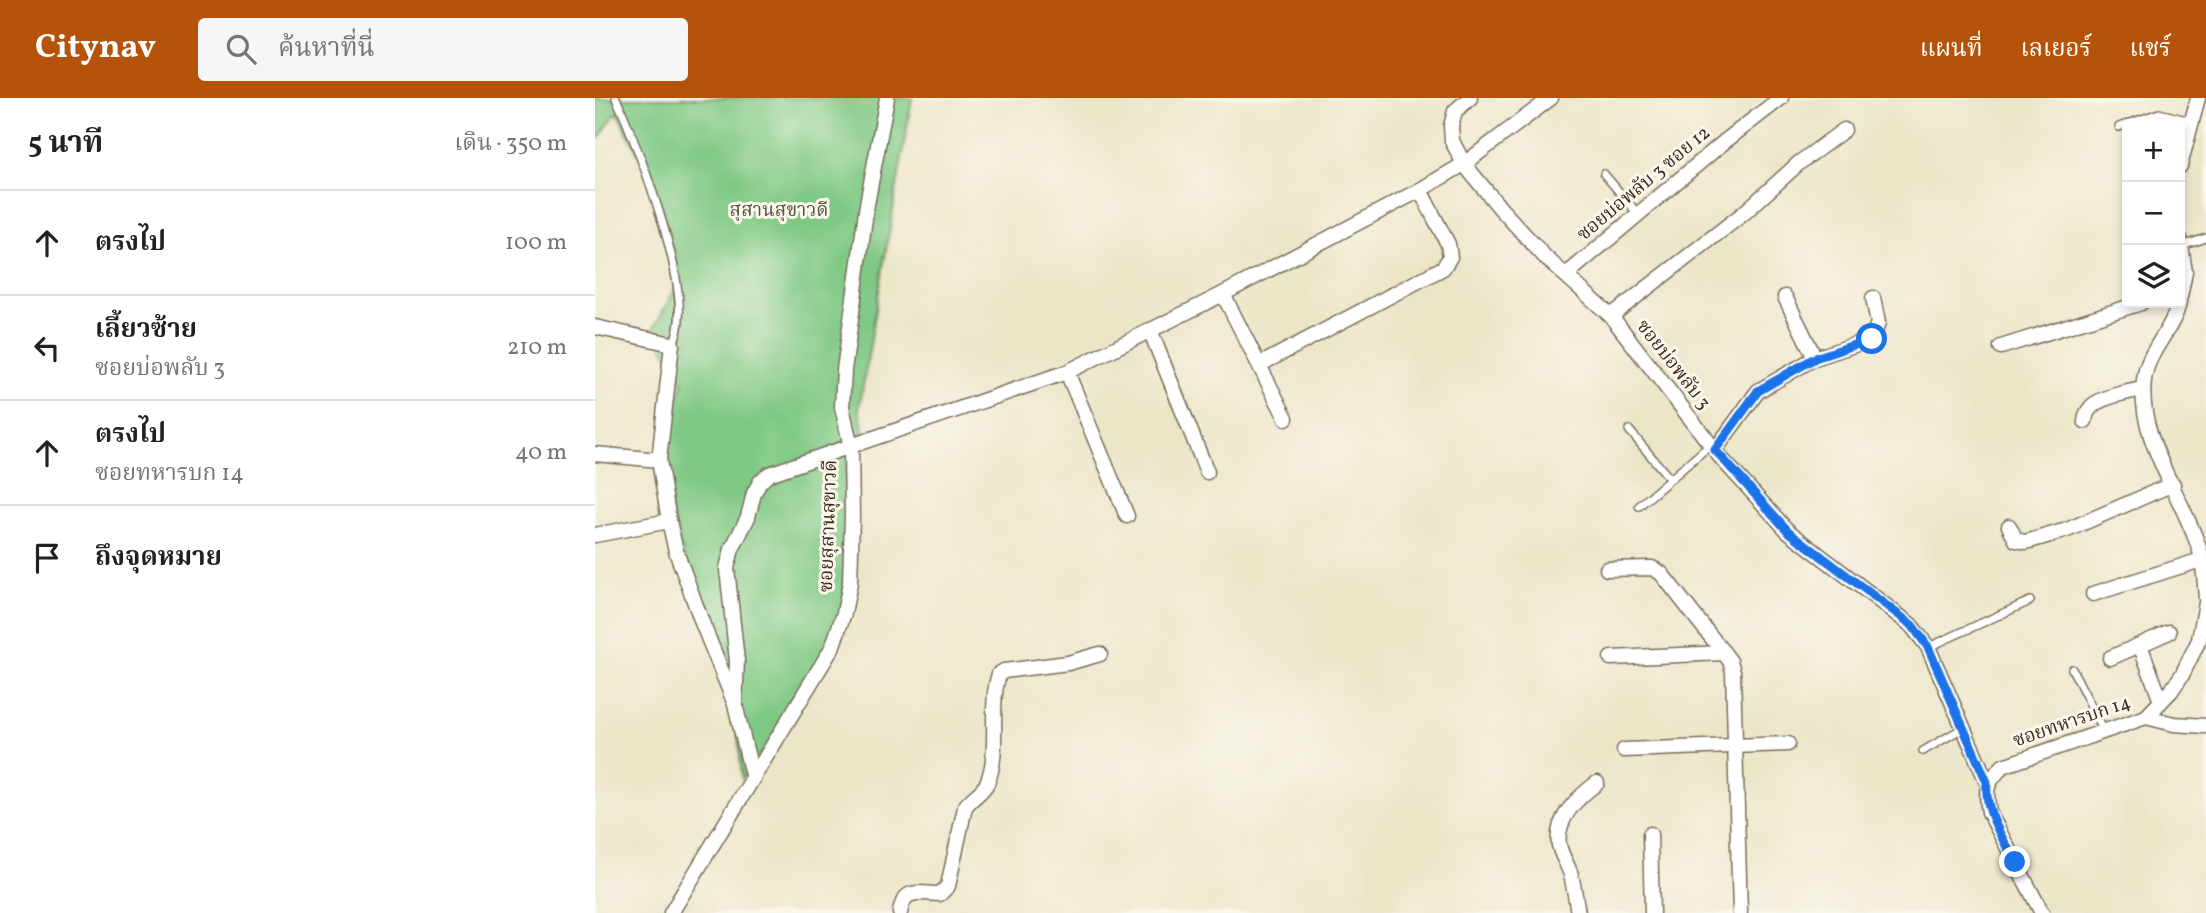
<!DOCTYPE html>
<html lang="th">
<meta charset="utf-8">
<style>
body{margin:0;font-family:Vollkorn,"Noto Serif Thai",serif;background:#f6f6f6;color:#202124}
.controls{position:absolute;right:21px;top:21px;display:grid;overflow:hidden;border-radius:7px;box-shadow:0 4px 10px #0003}
.controls button{width:63px;height:63px;display:grid;place-items:center;padding:0;border:0;border-bottom:2px solid #e0e0e0;background:#fff;color:#202124;font:35px sans-serif}
.stop{position:absolute;width:21px;height:21px;margin:-16px;border:5px solid #1a73e8;border-radius:50%;background:#fff}
.stop.end{background:#1a73e8;border-color:#fff;box-shadow:0 2px 7px #0008}
.list{margin:0;padding:0;list-style:none}
h2{display:flex;justify-content:space-between;align-items:center;height:91px;margin:0;padding:0 28px;font-size:30px}
h2 small{font-size:23px;font-weight:400;color:#757577}
.list li{display:grid;grid-template-columns:46px 1fr auto;gap:21px;align-items:center;box-sizing:border-box;height:105px;padding:0 28px;border-top:2px solid #e0e0e0}
.list b{display:block;font-size:26px;white-space:nowrap}
.list p{margin:0;font-size:23px;white-space:nowrap;color:#757577}
.list em{font-size:23px;font-style:normal;color:#757577}
.icon{flex:none;width:38px;height:38px;fill:none;stroke:currentColor;stroke-width:2;stroke-linecap:round;stroke-linejoin:round}
.map{position:relative;flex:none;width:1611px;height:815px;overflow:hidden}
header{display:flex;align-items:center;gap:42px;box-sizing:border-box;height:98px;padding:0 35px;background:#b45309;color:#fff}
header strong{font-size:33px}
nav{display:flex;gap:38px;margin-inline-start:auto;font-size:24px}
.search{width:490px;height:63px;background:#f6f6f6;display:flex;align-items:center;gap:18px;box-sizing:border-box;padding:0 24px;border-radius:7px;color:#757577;font-size:26px}
main{display:flex}
aside{flex:1;background:#fff}
.map>svg:first-child{display:block}
.green{fill:#80c985;stroke:#5e7a52;stroke-width:2}
.lines{fill:none;stroke-linecap:round;stroke-linejoin:round}
.lane-casing{stroke:#796c5a;stroke-width:10}
.street-casing{stroke:#796c5a;stroke-width:17}
.lane{stroke:#fff;stroke-width:7}
.street{stroke:#fff;stroke-width:14}
.route{stroke:#1a73e8;stroke-width:9}
.labels{text-anchor:middle;dominant-baseline:central;stroke-width:6;stroke-linejoin:round;paint-order:stroke}
.street-label{font-size:19px;fill:#3b2a1e;stroke:#fbf7ec}
.park-label{font-size:19px;fill:#505a3d;stroke:#fbf7ec}
</style>
<header>
<strong>Citynav</strong>
<div class="search"><svg class="icon" aria-label="search" viewBox="0 0 24 24"><circle cx="10" cy="10" r="6"/><path d="M15 15l6 6"/></svg>ค้นหาที่นี่</div>
<nav><a>แผนที่</a><a>เลเยอร์</a><a>แชร์</a></nav>
</header>
<main>
<aside>
<h2>5 นาที<small>เดิน · 350 m</small></h2>
<ul class="list">
<li><svg class="icon" aria-label="ahead" viewBox="0 0 24 24"><path d="M12 20V5M6 11l6-6 6 6"/></svg><div><b>ตรงไป</b></div><em>100 m</em></li>
<li><svg class="icon" aria-label="left" viewBox="0 0 24 24"><path d="M17 20v-9H6M10 6l-5 5 5 5"/></svg><div><b>เลี้ยวซ้าย</b><p>ซอยบ่อพลับ 3</p></div><em>210 m</em></li>
<li><svg class="icon" aria-label="ahead" viewBox="0 0 24 24"><path d="M12 20V5M6 11l6-6 6 6"/></svg><div><b>ตรงไป</b><p>ซอยทหารบก 14</p></div><em>40 m</em></li>
<li><svg class="icon" aria-label="arrive" viewBox="0 0 24 24"><path d="M6 21V4h12l-3 4 3 4H6"/></svg><div><b>ถึงจุดหมาย</b></div></li>
</ul>
</aside>
<div class="map">
<svg width="1611" height="815" viewBox="0 0 1611 815">
<rect width="100%" height="100%" fill="#fbf7ec"/>
<filter id="ink" filterUnits="userSpaceOnUse"><feTurbulence type="fractalNoise" baseFrequency=".0143" numOctaves="2"/><feDisplacementMap in="SourceGraphic" scale="14" xChannelSelector="R" yChannelSelector="G"/><feConvolveMatrix kernelMatrix="1 2 1 2 8 2 1 2 1" color-interpolation-filters="sRGB"/></filter>
<filter id="wash" filterUnits="userSpaceOnUse"><feTurbulence type="fractalNoise" baseFrequency=".00686" numOctaves="4" result="noise"/><feDisplacementMap in="SourceGraphic" scale="28" xChannelSelector="R" yChannelSelector="G"/><feGaussianBlur stdDeviation="1.57" result="paint"/><feColorMatrix in="noise" values="0 0 0 0 0 0 0 0 0 0 0 0 0 0 0 0 0 1.4 0 .05"/><feComposite in="paint" operator="in"/></filter>
<g filter="url(#wash)">
<rect width="100%" height="100%" fill="#ece6c9"/>
<path class="green" d="M0 0H317L264 311 269 334 252 343 249 515 211 594 147 681 140 606 84 444 64 362 88 285 58 231 86 181 60 89 22 14 0 45Z"/>
</g>
<g filter="url(#ink)">
<g class="lines">
<g class="lane-casing">
<g id="lane">
<path d="M21 0C41 44 106 206 77 246"/>
<path d="M1524 29 1564 15 1596 23"/>
<path d="M1009 76 1043 116"/>
<path d="M1587 148 1611 140"/>
<path d="M1034 332 1075 381"/>
<path d="M1044 408 1115 347"/>
<path d="M1334 549 1435 503"/>
<path d="M1477 571 1509 633"/>
<path d="M1328 653 1368 630"/>
</g>
</g>
<g class="street-casing">
<g id="street">
<path d="M875 0 860 13 856 28 857 43 869 66 905 110 950 159 1016 218 1126 360 1193 433 1316 527 1333 549 1392 684"/>
<path d="M1585 68 1603 0"/>
<path d="M1585 141 1590 174 1585 199"/>
<path d="M971 177 1129 44 1186 0"/>
<path d="M628 196 691 320"/>
<path d="M1190 199 1220 260"/>
<path d="M1584 205C1578 232 1552 253 1549 282 1542 341 1588 398 1605 453 1609 468 1610 485 1611 501"/>
<path d="M1016 218 1149 115 1204 65 1249 32"/>
<path d="M0 229 77 246 64 362 74 423 81 453 108 527 140 606 158 681"/>
<path d="M555 232 612 374"/>
<path d="M1406 249 1546 205"/>
<path d="M664 267 848 170 855 159 853 146 825 92"/>
<path d="M472 274 532 418"/>
<path d="M1490 323C1491 319 1491 315 1494 312 1501 299 1534 294 1548 291"/>
<path d="M1120 352 1163 293 1220 260 1277 241 1283 225 1278 200"/>
<path d="M0 356 64 362"/>
<path d="M1414 428 1421 442 1431 444 1472 432 1578 386"/>
<path d="M0 437 74 423"/>
<path d="M1012 471 1057 470 1066 475 1135 563 1138 573 1145 815"/>
<path d="M1498 496 1606 462"/>
<path d="M1545 547 1566 603"/>
<path d="M1016 560 1129 555"/>
<path d="M1515 560 1574 534"/>
<path d="M140 606 142 563 132 470 137 451 153 419 159 395 165 384 174 376 472 274 628 196 825 92 869 66 956 0"/>
<path d="M1551 619 1579 626 1611 628"/>
<path d="M1029 652 1193 646"/>
<path d="M1055 736 1057 815"/>
<path d="M76 815 237 550 249 515 255 485 257 419 256 349 247 309 249 272 272 106 292 0"/>
<path d="M305 815C309 788 324 796 345 796L353 788 370 709C376 700 388 694 392 685 406 653 393 608 404 576L409 573 473 565 505 556"/>
<path d="M983 815C981 803 979 789 976 777 973 767 966 757 964 747 960 720 983 699 1002 685"/>
<path d="M1447 815 1394 714C1390 689 1391 686 1408 668L1551 619 1576 593 1587 577 1604 542 1611 505"/>
</g>
</g>
<use href="#lane" class="lane"/>
<use href="#street" class="street"/>
</g>
</g>
<g class="lines" filter="url(#ink)">
<path class="route" d="M1277 241 1220 260 1163 293 1120 352 1193 433 1317 527 1333 549 1392 684C1389 714 1407 738 1420 764"/>
</g>
<g class="labels">
<g class="street-label">
<text transform="translate(1049 86) rotate(-40)">ซอยบ่อพลับ 3 ซอย 12</text>
<text transform="translate(1078 267) rotate(52)">ซอยบ่อพลับ 3</text>
<text transform="translate(234 428) rotate(-88)">ซอยสุสานสุขาวดี</text>
<text transform="translate(1477 624) rotate(-19)">ซอยทหารบก 14</text>
</g>
<g class="park-label">
<text x="184" y="113">สุสานสุขาวดี</text>
</g>
</g>
</svg>
<div class="controls">
<button>+</button>
<button>−</button>
<button><svg class="icon" aria-label="layers" viewBox="0 0 24 24"><path d="M12 4l9 5-9 5-9-5zM3 14l9 5 9-5"/></svg></button>
</div>
<div class="stop" style="left:1277px;top:241px"></div>
<div class="stop end" style="left:1420px;top:764px"></div>
</div>
</main>
